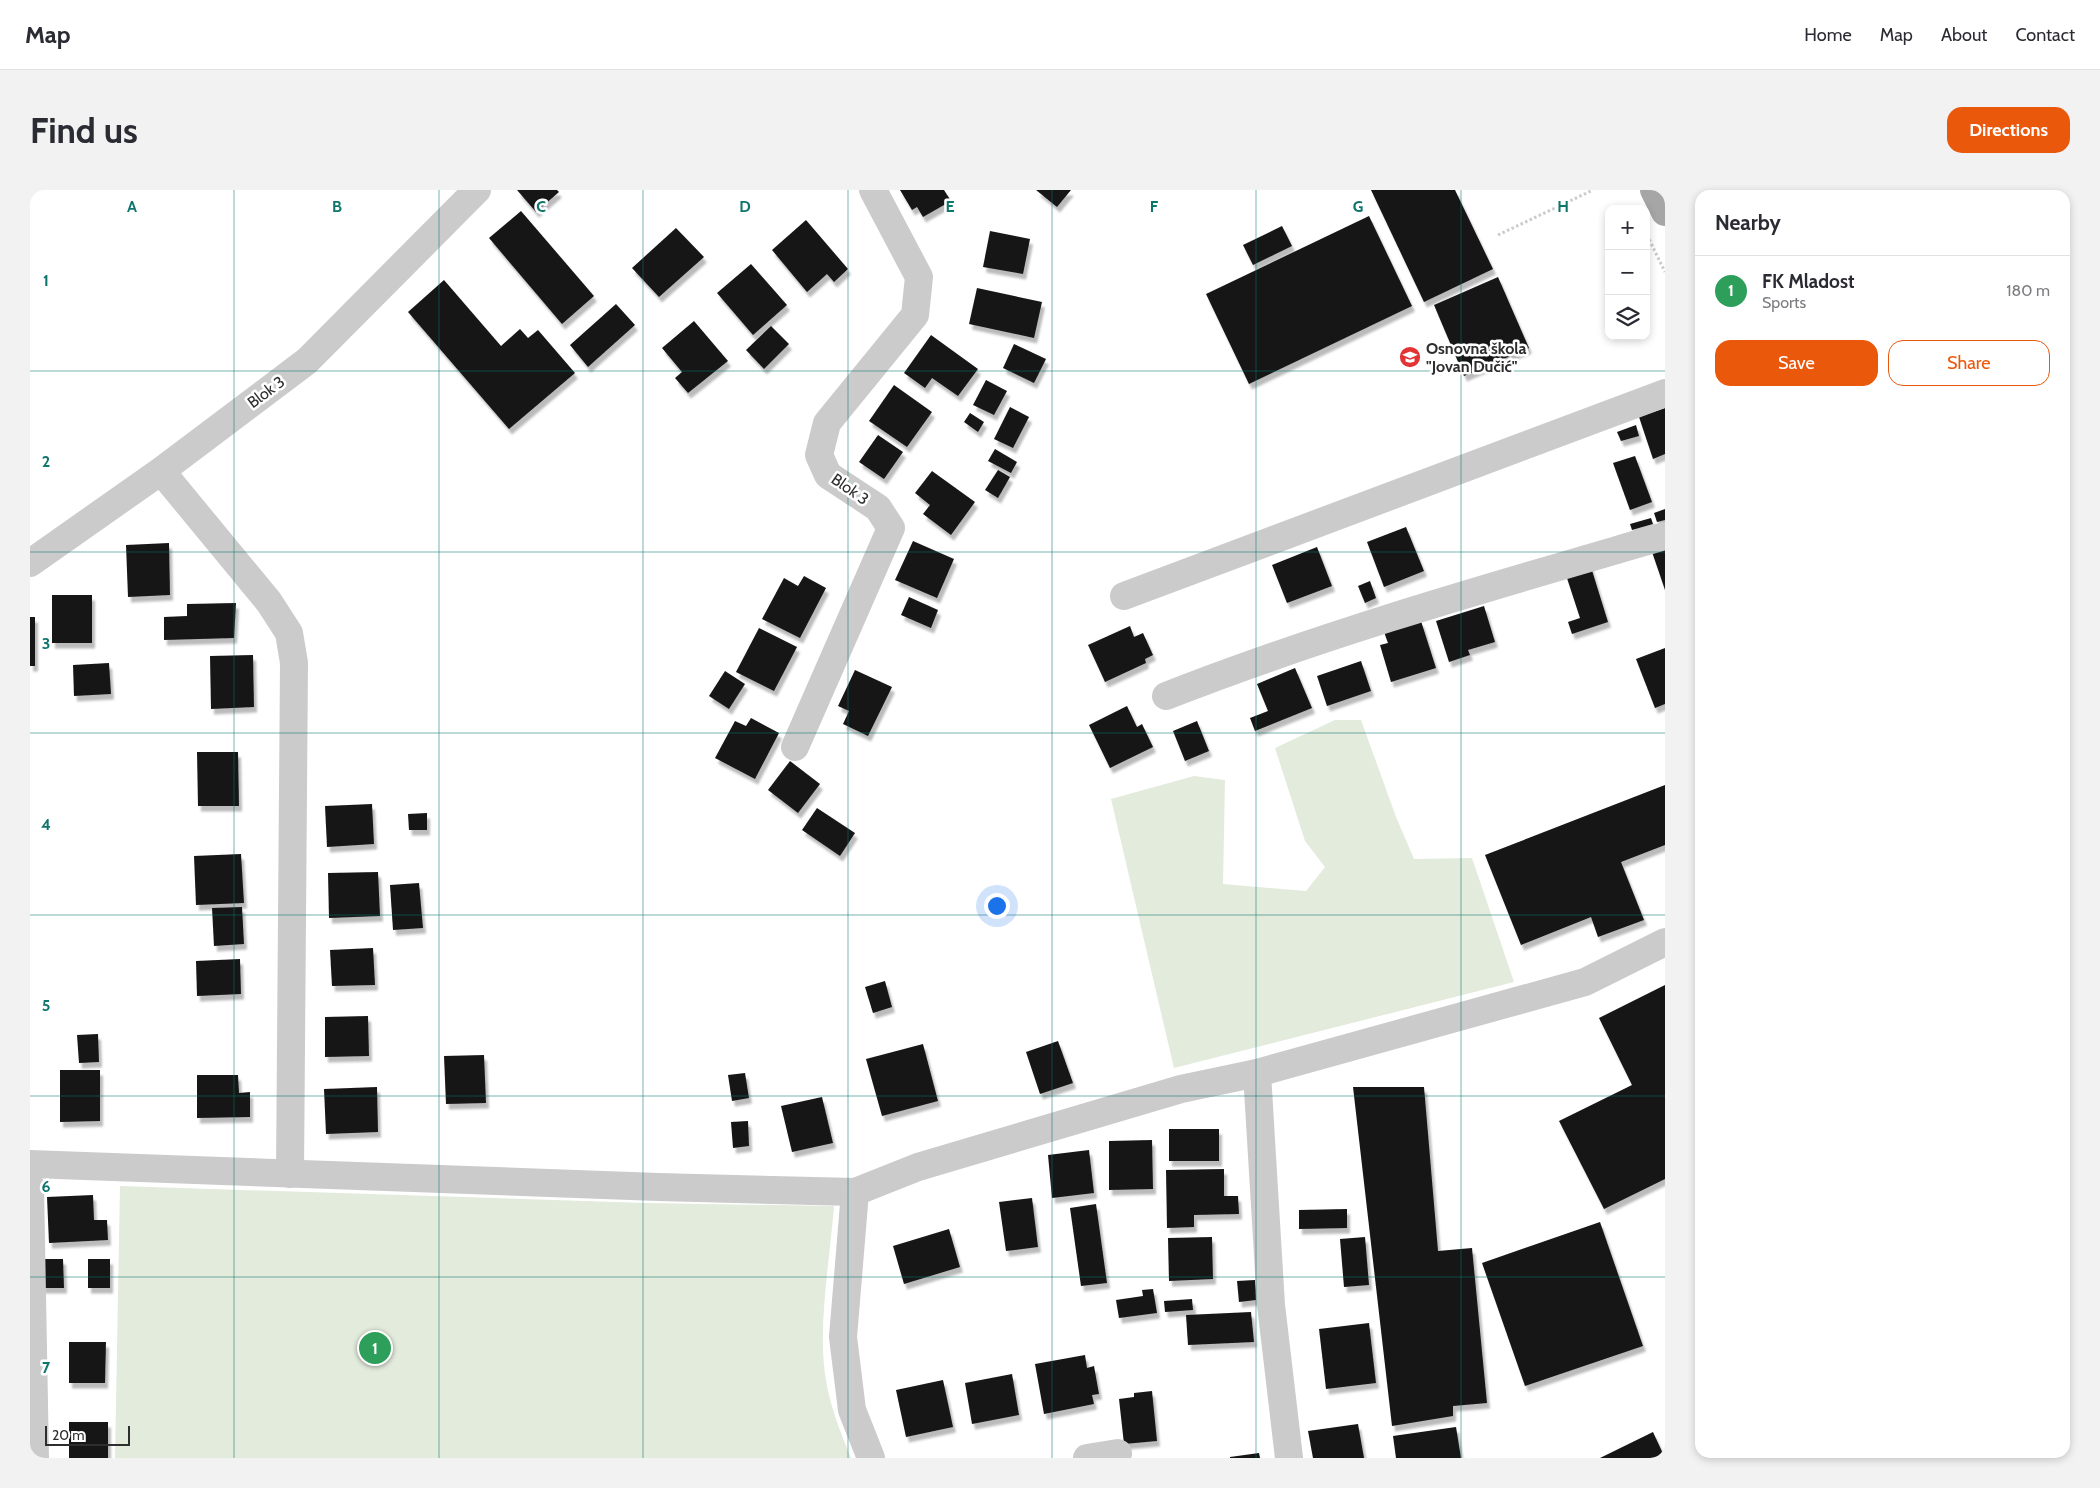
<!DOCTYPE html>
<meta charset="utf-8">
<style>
body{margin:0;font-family:Cabin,sans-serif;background:#f2f2f3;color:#2b2b33}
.controls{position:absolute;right:15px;top:15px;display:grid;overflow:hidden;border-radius:10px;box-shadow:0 2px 8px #0003}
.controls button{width:45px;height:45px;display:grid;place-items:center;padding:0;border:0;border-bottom:1px solid #e1e1e2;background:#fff;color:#2b2b33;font:25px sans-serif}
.scale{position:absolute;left:15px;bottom:12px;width:85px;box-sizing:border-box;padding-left:5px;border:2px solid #2e2e2e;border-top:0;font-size:14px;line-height:18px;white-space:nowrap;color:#2e2e2e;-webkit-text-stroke:4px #fff;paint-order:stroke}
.you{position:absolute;left:966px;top:715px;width:18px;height:18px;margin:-12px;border:4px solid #fff;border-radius:50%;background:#1a73e8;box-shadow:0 0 0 8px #1a73e833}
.badge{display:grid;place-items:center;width:32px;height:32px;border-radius:50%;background:#ea580c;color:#fff;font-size:16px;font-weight:700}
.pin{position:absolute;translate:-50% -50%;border:2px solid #fff;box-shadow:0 1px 5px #0006}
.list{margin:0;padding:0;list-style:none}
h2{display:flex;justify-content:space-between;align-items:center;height:65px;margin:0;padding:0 20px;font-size:21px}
h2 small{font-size:16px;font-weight:400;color:#7c7c81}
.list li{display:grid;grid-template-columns:32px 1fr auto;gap:15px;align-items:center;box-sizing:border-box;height:70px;padding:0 20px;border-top:1px solid #e1e1e2}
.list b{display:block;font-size:19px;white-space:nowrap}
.list p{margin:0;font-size:16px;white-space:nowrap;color:#7c7c81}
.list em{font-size:16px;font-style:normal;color:#7c7c81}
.actions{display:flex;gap:10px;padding:15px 20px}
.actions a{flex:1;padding:11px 0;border:1px solid #ea580c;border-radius:15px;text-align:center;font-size:18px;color:#ea580c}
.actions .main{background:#ea580c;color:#fff}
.icon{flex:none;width:28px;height:28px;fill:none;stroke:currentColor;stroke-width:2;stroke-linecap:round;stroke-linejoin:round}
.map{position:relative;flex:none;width:1635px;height:1268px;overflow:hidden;border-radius:15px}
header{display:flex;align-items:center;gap:30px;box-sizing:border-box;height:70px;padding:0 25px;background:#fff;border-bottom:1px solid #e1e1e2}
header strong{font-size:24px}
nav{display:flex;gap:28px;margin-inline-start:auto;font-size:18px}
.intro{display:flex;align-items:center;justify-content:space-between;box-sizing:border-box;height:120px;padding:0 30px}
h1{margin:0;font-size:35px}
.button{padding:12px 22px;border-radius:15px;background:#ea580c;color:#fff;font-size:18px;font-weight:700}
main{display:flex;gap:30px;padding:0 30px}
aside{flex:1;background:#fff;border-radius:15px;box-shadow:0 2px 8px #0003}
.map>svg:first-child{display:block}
.green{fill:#e3ebdc}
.building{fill:#151515;filter:url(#shadow)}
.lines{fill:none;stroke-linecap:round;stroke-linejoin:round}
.path{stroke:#cbcbcb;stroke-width:3;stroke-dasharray:2.5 2.5;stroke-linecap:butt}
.street{stroke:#cbcbcb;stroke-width:28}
.primary{stroke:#a6a6a6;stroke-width:28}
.grid{fill:none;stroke:#0f766e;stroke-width:1;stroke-opacity:0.55}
.labels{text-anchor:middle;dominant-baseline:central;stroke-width:5;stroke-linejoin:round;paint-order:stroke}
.poi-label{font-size:16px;font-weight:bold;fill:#2e2e2e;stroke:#fff;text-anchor:start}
.street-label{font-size:16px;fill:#2e2e2e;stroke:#fff}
.grid-label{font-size:16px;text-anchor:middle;font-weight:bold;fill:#0f766e;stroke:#fff;stroke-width:5;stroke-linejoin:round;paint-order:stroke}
</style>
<header>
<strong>Map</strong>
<nav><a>Home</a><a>Map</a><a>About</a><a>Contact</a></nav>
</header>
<div class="intro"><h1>Find us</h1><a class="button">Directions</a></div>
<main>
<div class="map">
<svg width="1635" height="1268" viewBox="0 0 1635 1268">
<defs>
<filter id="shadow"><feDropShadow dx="3" dy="5.5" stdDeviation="1" flood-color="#0004"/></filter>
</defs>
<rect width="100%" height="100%" fill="#fff"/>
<g class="green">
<path d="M1305 530H1331L1366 627 1384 669 1442 668 1484 792 1144 878 1081 609 1164 586 1195 590 1193 694 1276 701 1295 677 1275 651 1245 558Z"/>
<path d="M90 996 616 1013 804 1016C800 1068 788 1133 795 1184 799 1214 810 1241 821 1268H85Z"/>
</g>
<g class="building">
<path d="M487 0H527L529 2 506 22Z"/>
<path d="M870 0H914L921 11 893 27 887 17 882 20Z"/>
<path d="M1006 0H1041L1027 17Z"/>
<path d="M1341 0H1425L1463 79 1394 112Z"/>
<path d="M491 21 564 106 532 134 459 48Z"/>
<path d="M1339 26 1382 116 1219 194 1176 104Z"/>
<path d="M776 30 818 79 804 92 797 84 777 102 742 60Z"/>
<path d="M1252 36 1262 56 1223 75 1213 55Z"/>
<path d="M646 38 674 67 629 107 602 78Z"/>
<path d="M960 41 1000 49 993 84 953 77Z"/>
<path d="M721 74 757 115 723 145 687 103Z"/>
<path d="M1468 87 1499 158 1434 186 1404 115Z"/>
<path d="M414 90 471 156 490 139 498 148 508 140 545 183 479 239 378 122Z"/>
<path d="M947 98 1012 112 1004 148 939 134Z"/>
<path d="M586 114 605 135 558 177 540 155Z"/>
<path d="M664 131 698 171 658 203 645 188 652 182 632 158Z"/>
<path d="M741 136 759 154 734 179 716 160Z"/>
<path d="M901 145 948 179 928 206 902 188 895 198 874 183Z"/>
<path d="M984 154 1016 169 1004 193 973 178Z"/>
<path d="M956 190 977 201 964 225 943 215Z"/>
<path d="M864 195 902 222 877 257 839 231Z"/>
<path d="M980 217 999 227 983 258 964 249Z"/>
<path d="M1635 218V264L1623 269 1609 227Z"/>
<path d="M940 223 954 232 948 242 934 232Z"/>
<path d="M1606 235 1609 246 1591 251 1587 242Z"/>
<path d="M848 245 873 262 854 289 829 272Z"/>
<path d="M965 259 987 272 981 283 958 271Z"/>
<path d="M1605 266 1622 312 1600 320 1583 273Z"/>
<path d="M968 280 980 287 968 308 955 300Z"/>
<path d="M902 281 945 312 921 345 893 324 900 315 885 303Z"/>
<path d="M1635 319V330L1627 332 1624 323Z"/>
<path d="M1621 328 1623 334 1602 340 1600 334Z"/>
<path d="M1376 337 1394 381 1354 397 1337 352Z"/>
<path d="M883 351 924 369 907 408 865 390Z"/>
<path d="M139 353 140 405 98 407 96 355Z"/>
<path d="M1635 355V400L1621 359Z"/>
<path d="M1287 357 1302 396 1257 413 1242 375Z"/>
<path d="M1560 374 1578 432 1542 444 1538 432 1550 428 1535 382Z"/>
<path d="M774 386 796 398 770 448 732 429 754 388 768 396Z"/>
<path d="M1340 391 1346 408 1335 413 1328 396Z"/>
<rect x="22" y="405" width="40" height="48"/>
<path d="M879 407 908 420 901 438 871 425Z"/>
<path d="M206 413 204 448 134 450V427L157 426V414Z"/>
<path d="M1454 416 1465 452 1438 460 1440 465 1419 472 1406 431Z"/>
<rect x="0" y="427" width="5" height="49"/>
<path d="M1391 431 1406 478 1361 492 1350 455 1358 453 1354 442Z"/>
<path d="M1100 436 1104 447 1113 443 1123 465 1115 469 1116 473 1075 492 1058 455Z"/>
<path d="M729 438 767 457 744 501 706 482Z"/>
<path d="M1635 458V514L1625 518 1606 469Z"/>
<path d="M223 465 224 517 181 519 180 466Z"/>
<path d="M1331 471 1341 501 1297 516 1287 486Z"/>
<path d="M79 473 81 504 44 506 43 475Z"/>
<path d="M1265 478 1282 518 1225 541 1220 528 1238 521 1227 494Z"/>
<path d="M825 480 862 497 838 546 813 534 819 521 808 516Z"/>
<path d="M695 481 715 494 699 519 679 506Z"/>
<path d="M1097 516 1107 537 1112 534 1123 557 1080 578 1059 535Z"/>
<path d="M721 528 749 543 725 589 685 568 705 531 716 536Z"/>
<path d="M1167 531 1179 561 1155 571 1143 541Z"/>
<path d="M167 562H208L209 616H168Z"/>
<path d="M760 571 790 594 768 623 738 600Z"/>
<path d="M1635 595V655L1591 672 1614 730 1568 747 1561 727 1491 755 1455 665Z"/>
<path d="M342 614 344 654 297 657 295 616Z"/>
<path d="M787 618 825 643 810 666 772 640Z"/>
<path d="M397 623V640H379L378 624Z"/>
<path d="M211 664 214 713 166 715 164 666Z"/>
<path d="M348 682 350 726 299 728 298 683Z"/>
<path d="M389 693 393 738 363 740 360 695Z"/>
<path d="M212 717 214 754 184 756 182 718Z"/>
<path d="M343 758 345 795 302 796 300 760Z"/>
<path d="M210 769 211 804 167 806 166 771Z"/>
<path d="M855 791 862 817 843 823 835 797Z"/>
<path d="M1635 795V989L1574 1019 1529 931 1602 895 1569 828Z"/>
<path d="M338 826 339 866 295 867V827Z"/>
<path d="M68 844 69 872 49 873 47 845Z"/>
<path d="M1028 851 1043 893 1010 904 996 862Z"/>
<path d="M893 854 908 911 852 926 836 869Z"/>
<path d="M454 865 456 913 416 914 414 866Z"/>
<path d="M30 880H70V931L30 932Z"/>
<path d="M715 883 719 908 702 911 698 885Z"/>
<path d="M167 885H208L209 903 220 902V927L167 928Z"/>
<path d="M347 897 348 942 296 944 294 899Z"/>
<path d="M1323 897H1394L1408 1061 1442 1058 1457 1213 1423 1216V1226L1362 1236Z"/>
<path d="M792 907 803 953 762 962 751 916Z"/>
<path d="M718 931 719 956 703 958 701 932Z"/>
<rect x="1139" y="939" width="50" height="32"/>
<path d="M1122 950 1123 999 1079 1000V951Z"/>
<path d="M1059 960 1064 1003 1022 1008 1018 965Z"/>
<path d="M1194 979V1006H1208L1209 1024 1164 1025V1037L1137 1038 1136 980Z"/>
<path d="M63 1005 64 1030H77L78 1050 19 1053 17 1007Z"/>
<path d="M1002 1008 1008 1057 976 1061 969 1012Z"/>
<path d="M1066 1014 1077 1093 1051 1096 1040 1018Z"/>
<path d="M1317 1019V1038L1269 1039V1020Z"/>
<path d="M1570 1032 1613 1156 1495 1196 1452 1073Z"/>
<path d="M919 1039 930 1077 874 1094 863 1056Z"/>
<path d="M1182 1047 1183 1089 1139 1091 1138 1048Z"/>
<path d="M1335 1047 1339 1095 1314 1097 1310 1049Z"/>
<path d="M12 1069H33L34 1098H12Z"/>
<rect x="58" y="1069" width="22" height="29"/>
<path d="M1225 1090 1226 1110 1209 1112 1207 1091Z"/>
<path d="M1123 1099 1127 1123 1089 1128 1086 1110 1113 1106 1112 1100Z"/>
<path d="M1162 1109 1163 1120 1135 1122 1134 1111Z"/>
<path d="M1221 1122 1224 1152 1158 1155 1156 1125Z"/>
<path d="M1339 1133 1346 1193 1296 1199 1289 1139Z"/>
<path d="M39 1152H76L75 1193H39Z"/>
<path d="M1055 1165 1057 1178 1064 1176 1069 1204 1062 1205 1064 1214 1014 1224 1005 1174Z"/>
<path d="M982 1184 989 1225 942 1234 935 1193Z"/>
<path d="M913 1190 923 1237 876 1247 866 1200Z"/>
<path d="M1122 1201 1127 1251 1094 1254 1089 1209 1104 1207V1203Z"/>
<rect x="39" y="1232" width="39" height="36"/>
<path d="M1328 1234 1334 1268H1283L1278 1241Z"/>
<path d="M1426 1237 1431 1268H1366L1363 1246Z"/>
<path d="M1623 1242 1635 1268H1570Z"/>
<path d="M1229 1263 1230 1268H1200V1267Z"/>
</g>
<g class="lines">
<g class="path">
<path d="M1468 45 1563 0"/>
<path d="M1617 45 1635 82"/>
</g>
<g class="street">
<path d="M131 281 239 412 259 443 264 473 260 984"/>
<path d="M0 373 131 281 277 171 447 0"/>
<path d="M1094 406 1635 203"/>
<path d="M1136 506C1299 442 1467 395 1635 346"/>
<path d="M765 557 861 338 848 318 798 285 789 265 797 233 885 125 889 87 843 0"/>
<path d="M1227 883 1241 1115 1259 1268"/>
<path d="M0 974 628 997 825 1002 888 977 1151 899 1227 883 1555 792 1635 752"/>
<path d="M0 995 5 1268"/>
<path d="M825 1002 813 1147 822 1220 841 1268"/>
<path d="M1057 1268 1088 1263"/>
</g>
<path class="primary" d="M1624 0 1635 22"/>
</g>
<path class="grid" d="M204 0V1268M409 0V1268M613 0V1268M818 0V1268M1022 0V1268M1226 0V1268M1431 0V1268M0 181H1635M0 362H1635M0 543H1635M0 725H1635M0 906H1635M0 1087H1635"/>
<defs>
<g id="school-disc" transform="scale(1.125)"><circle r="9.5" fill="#e23435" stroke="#fff"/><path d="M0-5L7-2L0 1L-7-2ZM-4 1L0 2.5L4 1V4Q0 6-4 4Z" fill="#fff"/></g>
</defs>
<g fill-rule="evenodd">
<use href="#school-disc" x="1380" y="167"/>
</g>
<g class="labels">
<g class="poi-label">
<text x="1396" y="158">Osnovna škola<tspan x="1396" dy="18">"Jovan Dučić"</tspan></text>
</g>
<g class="street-label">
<text transform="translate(236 202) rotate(-37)">Blok 3</text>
<text transform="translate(820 299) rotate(35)">Blok 3</text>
</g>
</g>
<g class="grid-label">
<text x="102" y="22">A</text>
<text x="307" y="22">B</text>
<text x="511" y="22">C</text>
<text x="715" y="22">D</text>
<text x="920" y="22">E</text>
<text x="1124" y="22">F</text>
<text x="1328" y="22">G</text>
<text x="1533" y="22">H</text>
<text x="16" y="96">1</text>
<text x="16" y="277">2</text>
<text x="16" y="459">3</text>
<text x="16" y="640">4</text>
<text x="16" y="821">5</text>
<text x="16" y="1002">6</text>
<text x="16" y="1183">7</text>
</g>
</svg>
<div class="controls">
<button>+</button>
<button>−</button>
<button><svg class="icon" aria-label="layers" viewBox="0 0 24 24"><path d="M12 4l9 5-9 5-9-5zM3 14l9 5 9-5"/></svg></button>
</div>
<div class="scale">20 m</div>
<div class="you"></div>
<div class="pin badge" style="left:345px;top:1158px;background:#2e9e5b">1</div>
</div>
<aside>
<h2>Nearby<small></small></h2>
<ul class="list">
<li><span class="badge" style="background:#2e9e5b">1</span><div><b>FK Mladost</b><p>Sports</p></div><em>180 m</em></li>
</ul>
<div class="actions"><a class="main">Save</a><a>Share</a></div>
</aside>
</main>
